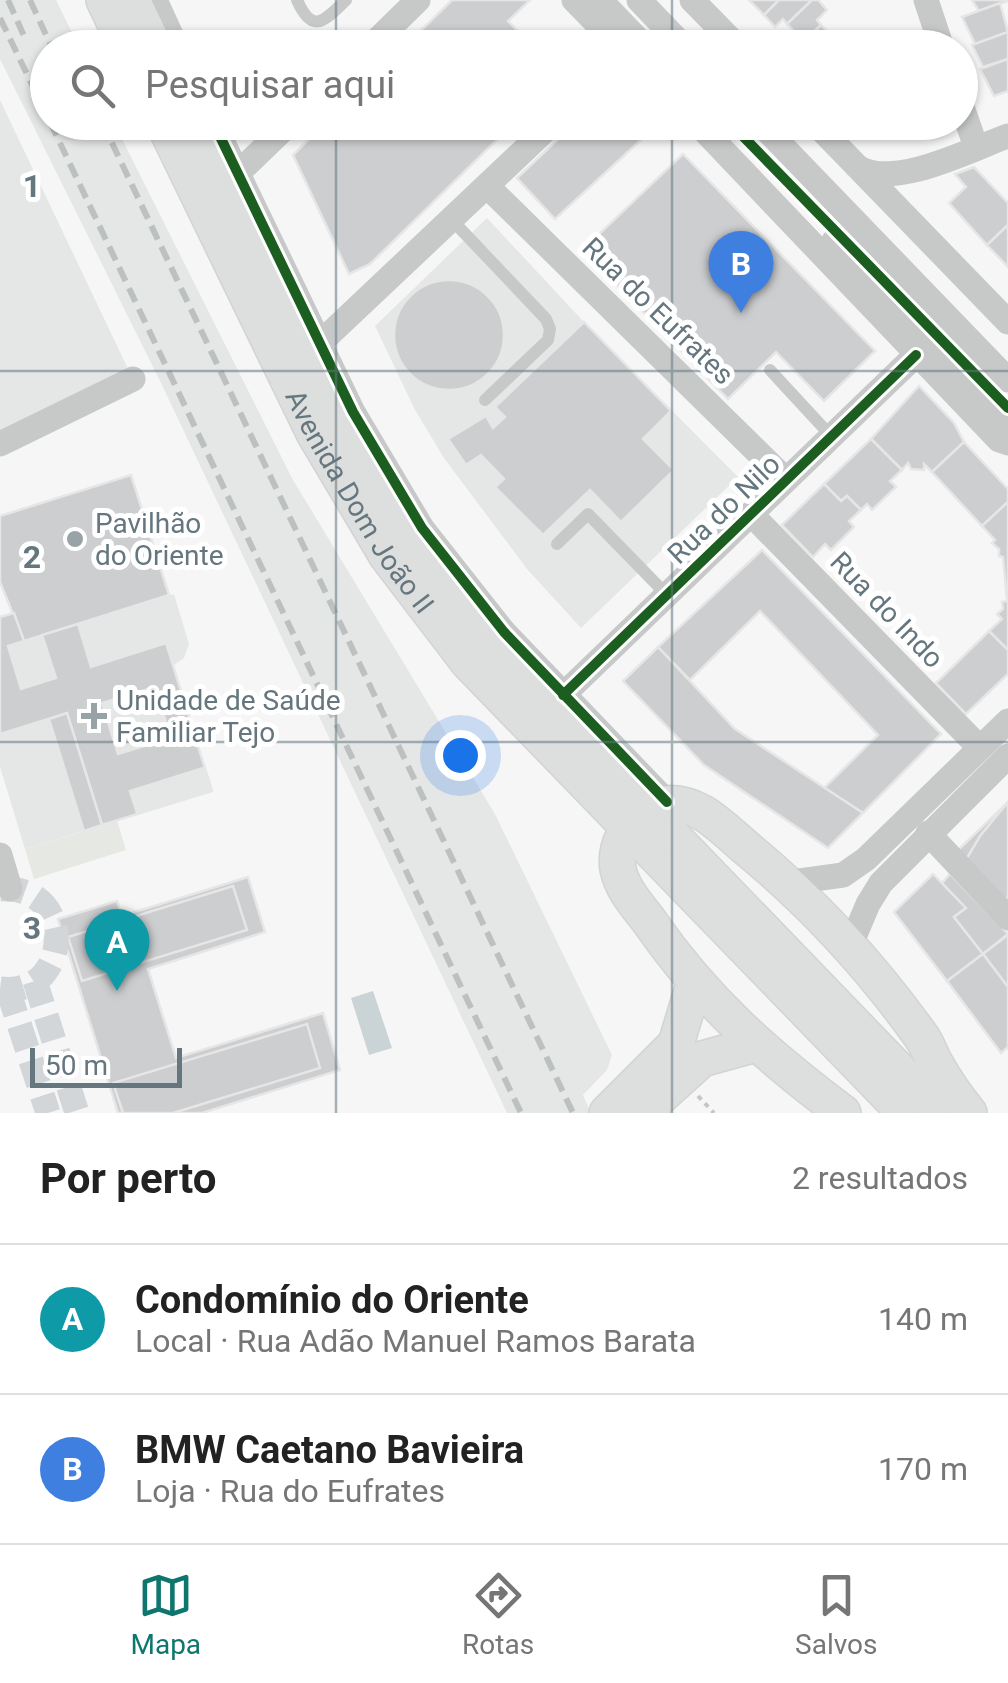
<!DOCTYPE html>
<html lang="pt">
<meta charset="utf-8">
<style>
body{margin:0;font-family:Roboto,sans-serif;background:#f6f6f6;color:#222}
.scale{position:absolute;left:30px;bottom:25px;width:152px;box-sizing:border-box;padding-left:10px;border:5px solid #65767e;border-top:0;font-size:28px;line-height:35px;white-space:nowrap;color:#65767e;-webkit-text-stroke:8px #fff;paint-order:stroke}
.you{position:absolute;left:460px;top:755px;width:35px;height:35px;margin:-25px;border:8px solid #fff;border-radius:50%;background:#1a73e8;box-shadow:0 0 0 15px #1a73e833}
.badge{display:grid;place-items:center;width:65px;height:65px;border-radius:50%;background:#0f766e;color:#fff;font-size:32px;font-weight:700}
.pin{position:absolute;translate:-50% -82px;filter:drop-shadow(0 2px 5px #0008)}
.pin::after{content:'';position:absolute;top:52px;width:35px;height:30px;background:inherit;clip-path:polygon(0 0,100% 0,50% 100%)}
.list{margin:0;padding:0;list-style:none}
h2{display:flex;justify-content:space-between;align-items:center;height:130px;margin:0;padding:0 40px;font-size:42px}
h2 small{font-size:32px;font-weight:400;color:#767676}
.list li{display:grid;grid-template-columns:65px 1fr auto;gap:30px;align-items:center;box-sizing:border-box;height:150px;padding:0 40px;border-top:2px solid #e0e0e0}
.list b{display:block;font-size:38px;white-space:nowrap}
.list p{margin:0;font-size:32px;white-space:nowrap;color:#767676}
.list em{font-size:32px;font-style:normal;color:#767676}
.icon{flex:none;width:55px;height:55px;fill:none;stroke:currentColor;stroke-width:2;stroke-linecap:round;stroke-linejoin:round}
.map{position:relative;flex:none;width:1008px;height:1113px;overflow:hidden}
.search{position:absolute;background:#fff;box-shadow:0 2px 8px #0004;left:30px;right:30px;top:30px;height:110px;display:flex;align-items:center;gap:25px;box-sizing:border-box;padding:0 35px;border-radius:55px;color:#767676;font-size:38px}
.sheet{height:430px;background:#fff}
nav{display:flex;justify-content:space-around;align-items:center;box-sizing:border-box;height:140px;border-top:2px solid #e0e0e0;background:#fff;font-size:28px;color:#767676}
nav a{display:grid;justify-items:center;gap:5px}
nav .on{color:#0f766e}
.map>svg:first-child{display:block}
.built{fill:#e5e7e6}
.green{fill:#e6e8e3}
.water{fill:#cad3d5}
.building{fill:#cdced0;stroke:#e6e6e6;stroke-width:2.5;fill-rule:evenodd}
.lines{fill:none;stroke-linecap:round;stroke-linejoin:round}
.street-tunnel{stroke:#d2d6d8;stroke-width:25;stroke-dasharray:25 12;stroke-linecap:butt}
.secondary-casing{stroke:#d2d3d4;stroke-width:38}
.path{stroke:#c5c6c7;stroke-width:4;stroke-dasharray:5 5;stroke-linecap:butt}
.lane{stroke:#c7c9c9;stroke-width:12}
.street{stroke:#c7c9c9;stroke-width:25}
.secondary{stroke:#dddede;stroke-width:35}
.rail{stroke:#bdc0c0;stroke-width:6;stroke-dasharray:15 8;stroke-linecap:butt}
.cycleway-casing{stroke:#fff;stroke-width:16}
.cycleway{stroke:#1b5e20;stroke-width:10}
.grid{fill:none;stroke:#65767e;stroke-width:2.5;stroke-opacity:0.55}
.poi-dot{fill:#98a3a8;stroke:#fff;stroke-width:4}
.labels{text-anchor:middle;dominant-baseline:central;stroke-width:10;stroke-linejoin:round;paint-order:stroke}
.street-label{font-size:28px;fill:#65767e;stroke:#fff}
.poi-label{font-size:28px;fill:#65767e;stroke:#fff;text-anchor:start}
.grid-label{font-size:32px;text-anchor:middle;font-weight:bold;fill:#65767e;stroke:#fff;stroke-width:10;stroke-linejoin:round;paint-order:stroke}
</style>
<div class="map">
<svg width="1008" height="1113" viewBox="0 0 1008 1113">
<rect width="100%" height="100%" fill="#f6f6f6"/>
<g class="built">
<path d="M0 0H56L79 47 48 48V122L114 123 293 480 495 814 612 1055 607 1070 583 1095 591 1113H507L161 383 0 59Z"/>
<path d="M0 100 129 371 0 432Z"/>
<path d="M487 218 584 322 738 477 581 628 527 569 444 458 415 410 375 326Z"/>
<path d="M174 594 189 644 184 658 173 666 212 791 25 849 0 767V617L14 613 24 640Z"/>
</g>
<path class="green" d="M117 821 126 850 34 879 25 849Z"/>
<path class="water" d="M373 991 392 1048 369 1055 351 998Z"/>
<g class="building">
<path d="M452 0H530L508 21 534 48H403Z"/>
<path d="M749 0H779L764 15Z"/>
<path d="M779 0H812L787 24 783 19 775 27 764 15Z"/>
<path d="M812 0H818L827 10 817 20 821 25 796 48 786 37 793 30 787 24Z"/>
<path d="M972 0H1008V1L979 11Z"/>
<path d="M1000 3 1008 32 975 44 962 17Z"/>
<path d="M821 25 837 42 832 48H798Z"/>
<path d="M1008 32V59L983 67 972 45Z"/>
<path d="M1008 59V91L994 96 980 69Z"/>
<path d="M326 122H515L370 264 349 274 293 155Z"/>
<path d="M576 122H651L655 127 555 219 517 178Z"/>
<path d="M683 154 875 351 824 401 776 352 728 399 607 275 619 263 595 238Z"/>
<path d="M974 167 1008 203V225L987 245 949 203 966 187 955 174Z"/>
<path d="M1008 225V267L987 245Z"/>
<circle cx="449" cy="335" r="55"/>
<path d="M584 322 671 411 643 439 674 470 621 522 590 490 543 535 495 487 504 479 481 455 466 465 448 439 486 416 493 428 505 417 495 407Z"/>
<path d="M919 386 954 423 964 442 932 472 924 464V470L911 469 908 463 902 470 871 439Z"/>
<path d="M871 439 902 470 890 481 896 487 872 510 867 504 861 510 847 496 841 501 824 484Z"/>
<path d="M964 442 1008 489V502L982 526 932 472Z"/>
<path d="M131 475 169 595 24 641 0 582V516Z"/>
<path d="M824 484 841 501 847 496 861 510 849 521 854 527 831 550 825 544 813 557 782 525Z"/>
<path d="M1008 502V650L989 631 1002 619 997 614 1003 609 1002 602 1007 601 1003 557 999 556V549L992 543 995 540 982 526Z"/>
<path d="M762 550 941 734 863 813 824 788 878 735 760 611 690 680 658 647Z"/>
<path d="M14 613 24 641 8 646 21 689 56 678 42 635 78 624 91 667 166 643 212 791 102 825 67 713 0 734V617ZM155 687 171 738 118 754 102 703ZM203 768 210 790 137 813 130 791Z"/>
<path d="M989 631 1008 650V674L966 714 936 683Z"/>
<path d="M658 647 735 729 863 813 828 848 704 765 623 681Z"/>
<path d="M67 713 102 825 84 831 49 719Z"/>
<path d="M1008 802V908L955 853Z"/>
<path d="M1008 802V897L1003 902 964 863 980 836Z"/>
<path d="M933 874 966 908 954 917 983 954 947 981 894 912Z"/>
<path d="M950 874 1008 934 983 954 954 917 966 908 942 883Z"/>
<path d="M248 877 265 932 148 969 176 1058 323 1013 340 1070 202 1113H118L58 919 117 901 122 916Z"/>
<path d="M233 886 247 930 82 981 68 937Z"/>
<path d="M1008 935V987L983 954Z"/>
<path d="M983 954 1008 987V1047L1001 1053 947 981Z"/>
<path d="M307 1024 320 1068 173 1113H123L113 1083Z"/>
</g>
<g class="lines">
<g class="street-tunnel">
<path d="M0 889C78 884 72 998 0 989"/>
<path d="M35 981 77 1113"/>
<path d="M8 990 48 1113"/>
</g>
<g class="secondary-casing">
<g id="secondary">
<path d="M104 0 127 48"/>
<path d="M132 0 155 48"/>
<path id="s1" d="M163 122 314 433 387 556 468 662 905 1113"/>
<path d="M192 122 337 421 408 542 488 645 940 1113"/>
<path d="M607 1113 676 1044 695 981"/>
<path d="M642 1113 702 1059 756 1044"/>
<path d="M843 1113C765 1054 705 1002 649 921 637 905 622 889 618 869 614 846 628 823 646 811 665 799 685 803 703 813 718 822 732 836 745 847 811 901 871 966 921 1036 927 1044 930 1054 935 1063 945 1081 956 1097 969 1113"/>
</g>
</g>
<path class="path" d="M698 1096 714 1113"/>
<g class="lane">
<path d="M297 0C313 36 325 20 346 0"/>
<path d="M891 48 909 42 930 48"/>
<path d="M451 219 546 319 550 329 548 340 485 400"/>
<path d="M770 370 831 436"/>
<path d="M557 544 588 514 667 595"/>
</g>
<g class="street">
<path d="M155 0 177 48"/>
<path d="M574 0 621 48"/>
<path d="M600 0 646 48"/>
<path d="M639 0 685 48"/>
<path d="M692 0 739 48"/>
<path d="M926 0 942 48"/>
<path d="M369 48 418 0"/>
<path d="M960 101 976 147"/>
<path d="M213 122 353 412 422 528 504 632 667 802"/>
<path d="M696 122 999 440 1008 443"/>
<path d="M759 122 1008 380"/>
<path d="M814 122 1008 322"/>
<path d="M861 169C899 187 969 150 1008 136"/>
<path d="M238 173 291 122"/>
<path d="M487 186 786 480"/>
<path d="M834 241 1008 421"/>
<path d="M319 344 554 122"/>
<path d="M0 444 133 379"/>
<path d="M751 514 980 748"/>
<path d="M563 695 916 355"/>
<path d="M928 833 1008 918"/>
<path d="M0 855 10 889"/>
<path d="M785 883 843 875 866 859 1008 721"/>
<path d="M849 949 868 904 881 883 1008 756"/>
</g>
<use href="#secondary" class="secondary"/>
<g class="rail">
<path d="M8 0 24 36"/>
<path d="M30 0 52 48"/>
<path d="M0 18 48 118"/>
<path d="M50 122 521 1113"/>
<path d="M102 122 573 1113"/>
</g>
<g class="cycleway-casing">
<g id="cycleway">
<path d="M213 122 353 412 422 528 504 632 667 802"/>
<path d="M729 122 1008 408"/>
<path d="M563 695 916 355"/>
</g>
</g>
<use href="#cycleway" class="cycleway"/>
</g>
<path class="grid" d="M336 0V48M672 0V48M336 122V1113M672 122V1113M0 371H1008M0 742H1008"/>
<g class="poi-dot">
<circle cx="75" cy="539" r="10"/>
<path d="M89 701h10v10h10v10h-10v10h-10v-10h-10v-10h10z"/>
</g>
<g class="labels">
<g class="street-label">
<text transform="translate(658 311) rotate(44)">Rua do Eufrates</text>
<text stroke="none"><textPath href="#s1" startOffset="428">Avenida Dom João II</textPath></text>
<text transform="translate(724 509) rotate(-44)">Rua do Nilo</text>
<text transform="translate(887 610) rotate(46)">Rua do Indo</text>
</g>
<g class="poi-label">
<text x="95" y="523">Pavilhão<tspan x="95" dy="32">do Oriente</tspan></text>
<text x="116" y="700">Unidade de Saúde<tspan x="116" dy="32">Familiar Tejo</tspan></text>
</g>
</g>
<g class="grid-label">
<text x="32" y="197">1</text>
<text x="32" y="568">2</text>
<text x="32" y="939">3</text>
</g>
</svg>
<div class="scale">50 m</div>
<div class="you"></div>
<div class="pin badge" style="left:117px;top:991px;background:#0f9aa8">A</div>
<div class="pin badge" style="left:741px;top:313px;background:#3f7fe0">B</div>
<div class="search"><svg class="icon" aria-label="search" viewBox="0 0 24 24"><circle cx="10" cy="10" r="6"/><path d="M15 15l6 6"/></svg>Pesquisar aqui</div>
</div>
<section class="sheet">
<h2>Por perto<small>2 resultados</small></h2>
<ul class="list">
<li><span class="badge" style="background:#0f9aa8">A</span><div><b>Condomínio do Oriente</b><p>Local · Rua Adão Manuel Ramos Barata</p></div><em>140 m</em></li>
<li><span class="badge" style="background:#3f7fe0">B</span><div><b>BMW Caetano Bavieira</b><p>Loja · Rua do Eufrates</p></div><em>170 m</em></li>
</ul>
</section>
<nav>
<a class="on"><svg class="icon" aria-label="map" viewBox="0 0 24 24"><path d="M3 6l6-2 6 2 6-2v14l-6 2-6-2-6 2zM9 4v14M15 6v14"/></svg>Mapa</a>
<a><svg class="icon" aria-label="directions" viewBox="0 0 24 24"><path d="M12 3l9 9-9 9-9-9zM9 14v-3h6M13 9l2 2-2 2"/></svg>Rotas</a>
<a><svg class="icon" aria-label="saved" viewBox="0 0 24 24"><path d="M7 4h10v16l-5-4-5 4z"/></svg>Salvos</a>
</nav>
